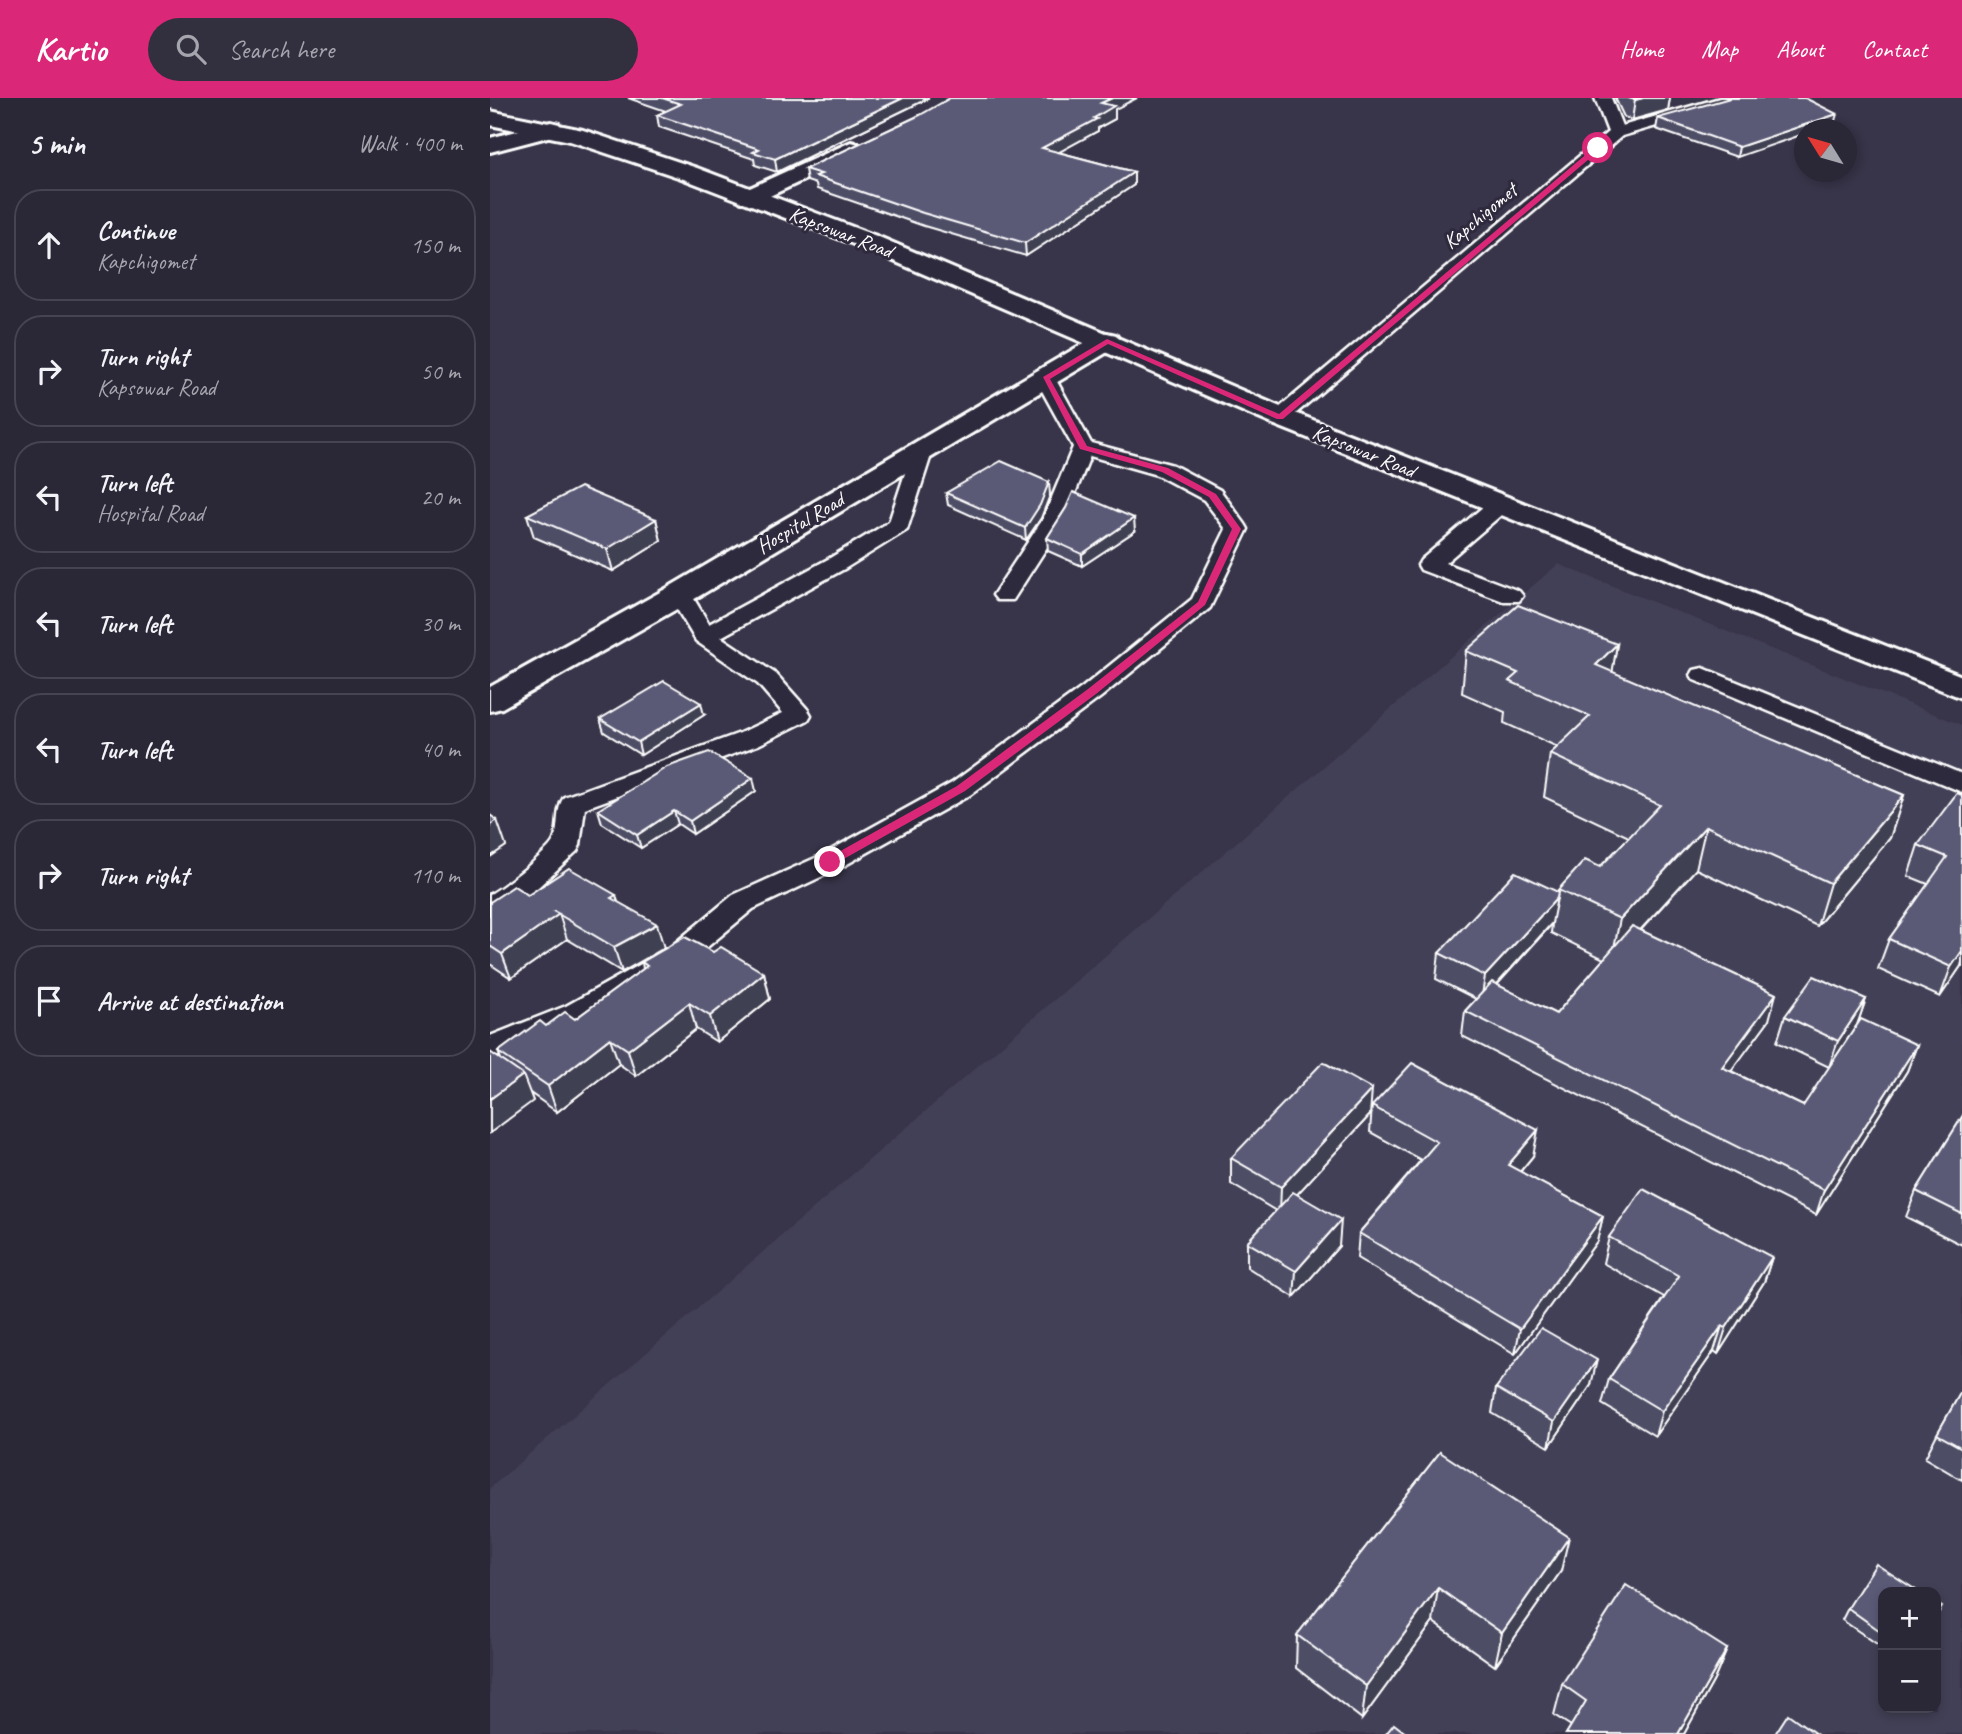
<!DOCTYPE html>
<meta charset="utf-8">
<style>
body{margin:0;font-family:Caveat,sans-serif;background:#322f3f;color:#f1f3f6}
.controls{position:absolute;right:21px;bottom:21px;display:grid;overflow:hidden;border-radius:14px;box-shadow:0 4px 10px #0003}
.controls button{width:63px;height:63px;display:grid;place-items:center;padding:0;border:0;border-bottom:2px solid #464452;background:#2a2737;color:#f1f3f6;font:35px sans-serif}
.compass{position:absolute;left:1304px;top:21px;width:63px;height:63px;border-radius:50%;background:#2a2737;box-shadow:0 4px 10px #0003;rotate:307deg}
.stop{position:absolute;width:21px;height:21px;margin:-16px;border:5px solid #db2777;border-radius:50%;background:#fff}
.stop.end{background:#db2777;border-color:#fff;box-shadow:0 2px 7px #0008}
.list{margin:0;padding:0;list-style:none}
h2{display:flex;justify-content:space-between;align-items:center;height:91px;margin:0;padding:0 28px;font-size:30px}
h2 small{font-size:23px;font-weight:400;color:#a5a5ad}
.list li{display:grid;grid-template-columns:46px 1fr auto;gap:21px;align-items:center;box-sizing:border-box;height:112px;margin:0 14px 14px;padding:0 14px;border:2px solid #464452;border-radius:28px}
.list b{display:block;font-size:26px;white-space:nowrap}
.list p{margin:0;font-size:23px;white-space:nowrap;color:#a5a5ad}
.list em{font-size:23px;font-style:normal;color:#a5a5ad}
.icon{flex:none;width:38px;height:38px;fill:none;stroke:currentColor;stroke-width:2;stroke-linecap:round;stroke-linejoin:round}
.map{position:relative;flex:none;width:1472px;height:1636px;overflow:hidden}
header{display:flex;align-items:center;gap:42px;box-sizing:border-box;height:98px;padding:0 35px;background:#db2777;color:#fff}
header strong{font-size:33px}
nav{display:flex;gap:38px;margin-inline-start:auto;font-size:24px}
.search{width:490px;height:63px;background:#322f3f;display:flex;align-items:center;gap:18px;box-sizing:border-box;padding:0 24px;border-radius:38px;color:#a5a5ad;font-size:26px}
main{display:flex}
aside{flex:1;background:#2a2737}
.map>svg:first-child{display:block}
.built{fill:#423f57;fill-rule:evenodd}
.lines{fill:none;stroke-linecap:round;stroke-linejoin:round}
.service-casing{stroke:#fff;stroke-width:5}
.minor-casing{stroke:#fff;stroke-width:6}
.secondary-casing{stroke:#fff;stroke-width:6}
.service{fill:#2f2a3d;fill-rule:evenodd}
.minor{fill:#2f2a3d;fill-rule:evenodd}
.secondary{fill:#2f2a3d;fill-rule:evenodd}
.wall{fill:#4d4d66;stroke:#fff;stroke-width:2;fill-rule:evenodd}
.shaded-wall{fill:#3f3f53;stroke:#fff;stroke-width:2}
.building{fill:#5a5a77;stroke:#fff;stroke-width:2}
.route{fill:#db2777}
.labels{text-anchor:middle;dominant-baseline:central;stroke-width:6;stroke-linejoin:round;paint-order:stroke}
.far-street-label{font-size:21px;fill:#fff;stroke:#2f2a3d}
</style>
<header>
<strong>Kartio</strong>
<div class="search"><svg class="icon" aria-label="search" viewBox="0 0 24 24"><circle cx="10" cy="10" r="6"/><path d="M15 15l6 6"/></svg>Search here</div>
<nav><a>Home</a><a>Map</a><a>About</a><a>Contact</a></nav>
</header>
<main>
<aside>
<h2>5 min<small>Walk · 400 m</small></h2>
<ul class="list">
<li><svg class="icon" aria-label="ahead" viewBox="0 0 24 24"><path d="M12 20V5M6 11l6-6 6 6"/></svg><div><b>Continue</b><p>Kapchigomet</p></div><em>150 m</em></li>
<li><svg class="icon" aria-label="right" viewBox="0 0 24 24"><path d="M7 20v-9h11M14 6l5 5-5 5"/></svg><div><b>Turn right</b><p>Kapsowar Road</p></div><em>50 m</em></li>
<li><svg class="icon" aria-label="left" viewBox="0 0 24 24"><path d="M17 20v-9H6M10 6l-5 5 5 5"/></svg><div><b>Turn left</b><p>Hospital Road</p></div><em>20 m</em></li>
<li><svg class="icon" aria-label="left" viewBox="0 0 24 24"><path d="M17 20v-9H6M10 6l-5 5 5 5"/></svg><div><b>Turn left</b></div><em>30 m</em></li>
<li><svg class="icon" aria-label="left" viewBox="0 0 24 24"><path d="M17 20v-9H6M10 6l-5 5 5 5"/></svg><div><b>Turn left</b></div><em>40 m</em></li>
<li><svg class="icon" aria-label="right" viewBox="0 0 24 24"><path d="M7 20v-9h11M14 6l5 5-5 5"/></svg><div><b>Turn right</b></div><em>110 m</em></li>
<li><svg class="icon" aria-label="arrive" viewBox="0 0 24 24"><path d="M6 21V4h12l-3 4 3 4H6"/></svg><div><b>Arrive at destination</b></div></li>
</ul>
</aside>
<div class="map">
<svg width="1472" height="1636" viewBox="0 0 1472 1636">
<rect width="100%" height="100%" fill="#383449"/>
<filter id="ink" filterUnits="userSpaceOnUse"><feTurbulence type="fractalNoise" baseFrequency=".0143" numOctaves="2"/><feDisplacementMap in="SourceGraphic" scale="14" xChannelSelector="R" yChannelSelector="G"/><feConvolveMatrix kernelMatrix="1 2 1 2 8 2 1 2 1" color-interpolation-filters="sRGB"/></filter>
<g filter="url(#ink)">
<path class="built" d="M1068 466 1472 627V1636H0V1390ZM1393 1494H1446V1610H1393Z"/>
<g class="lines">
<g class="service-casing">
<g id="service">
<path d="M1105 0H1121L1132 28 1230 0H1255L1253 3 1132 38 797 323H783L780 319 783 315 1118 34Z"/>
<path d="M555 274 562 276 565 280 601 345 683 367 730 392 755 426 758 431 720 510 611 599 480 697 350 770 263 811 198 865 96 924 0 961V938L76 908 178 851 243 797 330 758 462 685 593 589 702 501 736 431 714 402 667 377 600 358 575 421 523 502H507L503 497 553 421 583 349 545 280 548 276Z"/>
<path d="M433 345 440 347 443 351 417 432 356 470 231 539 286 576 318 612 321 617 318 622 268 647 95 710 90 747 87 753 31 805 0 816V796C11 791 60 753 64 742 70 729 65 712 74 699L250 635 293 615 268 586 206 543 178 496 182 491H198L219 526 340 460 399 424 423 351 426 347Z"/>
<path d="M1009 400 1017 402 1020 407 1017 412 955 465 1029 493 1033 498 1029 503H1013L931 472 928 467 931 462 1001 402Z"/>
<path d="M1213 570 1472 676V694L1204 582 1201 577 1204 572Z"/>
</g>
</g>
<g class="minor-casing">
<g id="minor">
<path d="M61 24 69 26 72 31 69 36 0 54V40Z"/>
<path d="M361 44 369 46 372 51 369 56 267 104H251L247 99 251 94Z"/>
<path d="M617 235 626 237 630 243 626 249 201 503 12 610 0 613V589L179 489 608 237Z"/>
</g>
</g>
<g class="secondary-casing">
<path id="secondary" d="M0 13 93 32 207 70 389 139 800 313 1472 578V600L780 325 371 149 191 80 80 43 0 27Z"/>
</g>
<use href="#service" class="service"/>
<use href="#minor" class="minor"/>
<use href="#secondary" class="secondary"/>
</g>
<g class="wall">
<path d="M138 0H439L287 74 265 67 264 61 169 29 167 17 176 13Z"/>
<path d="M1125 0H1180L1178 12 1142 22 1134 19Z"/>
<path d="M625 11V21L608 30V33L568 54 644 74V87L536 158 434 128 327 91 326 86 317 83 315 71 430 17Z"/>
<path d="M1168 20 1344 26 1329 32H1314L1247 59 1166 31Z"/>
<path d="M456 395 560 397 551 420 536 442 458 407Z"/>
<path d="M576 410 645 433 592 468 558 453 557 440Z"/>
<path d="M37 417 166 421 171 443 123 473 44 439Z"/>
<path d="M1127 546 1122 574 1414 697 1400 740 1327 828 1206 771 1151 832 1279 922 1241 973 1313 1008 1427 947 1417 973 1326 1117 972 938 975 913 986 901 946 881 949 855 1068 794V792L1110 769 1139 739 1054 699 1060 656 1068 649 1014 625 1015 614 972 595 976 553ZM1062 826 1061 835 1114 861 1066 916 1007 887Z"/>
<path d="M214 617 151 657 114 634 110 621Z"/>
<path d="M266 693 203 736 188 726 151 750 112 725 108 712Z"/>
<path d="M1472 697V868H1471L1450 899 1388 871 1399 841 1438 786 1418 778 1428 747Z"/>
<path d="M38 797H126L128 804 174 850 132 874 77 841 21 880 0 866V804Z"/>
<path d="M223 854 274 875 280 901 227 944 206 931 146 978 129 966 67 1014 40 995 43 1003 11 961 8 954 56 928 85 921 153 871 152 864Z"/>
<path d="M1376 901 1367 927 1339 969 1287 944 1295 918Z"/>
<path d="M882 1008 1043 1058 1030 1074 1113 1118 1107 1143 1025 1256 867 1160 869 1135 931 1062 880 1034Z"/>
<path d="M880 1017 807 1096 849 1148 804 1199 757 1169V1144L786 1113 741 1086V1060Z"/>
<path d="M1472 1019V1147L1416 1119 1426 1093Z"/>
<path d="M1119 1139 1282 1159 1274 1184 1228 1256 1224 1253 1165 1338 1112 1306 1119 1281 1174 1199 1113 1165Z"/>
<path d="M1101 1287 1059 1349 1002 1315 1006 1290Z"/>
<path d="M1472 1292V1382L1435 1360 1447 1336Z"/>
<path d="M950 1354 1071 1473 1005 1568 943 1524 872 1621 806 1570 807 1537Z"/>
<path d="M1393 1494V1550L1352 1522 1358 1510Z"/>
<path d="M1237 1551 1224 1582 1194 1636H1076L1081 1628 1064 1617 1072 1586Z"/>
</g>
<g class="shaded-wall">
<path d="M413 0H439L287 74 285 61Z"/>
<path d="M622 0H647L625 11V21L608 30V33L553 63 552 50 604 20 611 5Z"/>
<path d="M1153 0H1180L1178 12 1142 22 1145 2Z"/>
<path d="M1347 16 1344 26 1329 32H1314V36L1247 59 1249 49Z"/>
<path d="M644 74V87L536 158 535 145Z"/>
<path d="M559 384 560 397 551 420 536 442 535 430Z"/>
<path d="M644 420 645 433 592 468V456Z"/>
<path d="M166 421 171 443 123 473 117 451Z"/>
<path d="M1127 546 1120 588 1106 567Z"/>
<path d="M211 605 214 617 151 657 148 644Z"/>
<path d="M263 680 266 693 203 736 200 723Z"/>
<path d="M1414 697 1400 740 1327 828 1340 785Z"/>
<path d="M184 713 188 726 151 750 147 737Z"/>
<path d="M7 722 16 748 0 759V727Z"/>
<path d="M1216 728 1206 771 1121 864 1130 821Z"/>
<path d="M1067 800 1062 825 991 904 995 878Z"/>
<path d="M69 816 77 841 21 880 12 856Z"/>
<path d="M167 826 174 850 132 874 124 849Z"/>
<path d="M1472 853V864L1471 868 1450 899 1461 869Z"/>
<path d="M274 875 280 901 227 944 220 918Z"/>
<path d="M1286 896 1279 922 1226 994 1232 969Z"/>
<path d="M1376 901 1367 927 1339 969 1348 943Z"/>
<path d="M199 905 206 931 146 978 138 952Z"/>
<path d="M120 940 129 966 67 1014 58 988Z"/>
<path d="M1427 947 1417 973 1326 1117 1334 1092Z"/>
<path d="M33 977 43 1003 0 1035V1001Z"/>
<path d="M882 991 880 1017 790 1115 791 1089Z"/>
<path d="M1048 1032 1043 1058 1014 1093 1018 1067Z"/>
<path d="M1113 1118 1107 1143 1025 1256 1030 1231Z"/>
<path d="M851 1122 849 1148 804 1199 806 1173Z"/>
<path d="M1282 1159 1274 1184 1228 1256 1236 1230Z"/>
<path d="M1232 1228 1224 1253 1165 1338 1172 1313Z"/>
<path d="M1107 1262 1101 1287 1059 1349 1064 1324Z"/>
<path d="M1079 1439 1071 1473 1005 1568 1012 1535Z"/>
<path d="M948 1490 943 1524 872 1621 876 1588Z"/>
<path d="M1237 1551 1224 1582 1194 1636H1188Z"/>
</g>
<g class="building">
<path d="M172 0H413L285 61 263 54 269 51 167 17 191 6Z"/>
<path d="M460 0H622L611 5 624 8 604 20 607 21 552 50 644 74 535 145 433 115 325 78 331 76 315 71 430 17Z"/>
<path d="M1138 0H1153L1145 2Z"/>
<path d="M1240 0H1315L1347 16 1249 49 1168 20Z"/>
<path d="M511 363 559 384 550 407 535 430 456 395Z"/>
<path d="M90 389 166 421 117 451 37 417Z"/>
<path d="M583 394 644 420 592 456 557 440 576 410Z"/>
<path d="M1028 507 1127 546 1106 567 1414 697 1340 785 1216 728 1130 821 1068 792 1095 762 1110 769 1170 707 1060 656 1100 618 1019 583 1028 575 976 553Z"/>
<path d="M174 583 211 605 148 644 110 621Z"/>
<path d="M219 654 263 680 200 723 184 713 147 737 108 712 177 669Z"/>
<path d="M1467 695 1472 697V853L1461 869 1399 841 1457 759 1428 747Z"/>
<path d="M0 717 7 722 0 727Z"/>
<path d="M79 770 126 797 121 800 167 826 124 849 63 813 69 816 12 856 0 848V804L24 788 38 797Z"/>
<path d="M1025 774 1068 794 1067 800 995 878 949 855Z"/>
<path d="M1142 828 1286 896 1232 969 1313 1008 1371 921 1427 947 1334 1092 975 913 1002 884 1066 916Z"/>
<path d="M195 839 223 854 231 849 274 875 220 918 199 905 138 952 120 940 58 988 8 954 50 923 56 928 75 914 85 921 157 868 152 864Z"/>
<path d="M1324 878 1376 901 1348 943 1295 918Z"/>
<path d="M0 954 33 977 0 1001Z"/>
<path d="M833 964 882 991 791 1089 741 1060Z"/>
<path d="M922 965 1048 1032 1018 1067 1113 1118 1030 1231 869 1135 947 1044 882 1008Z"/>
<path d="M1472 1019V1116L1426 1093Z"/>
<path d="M1153 1091 1282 1159 1236 1230 1232 1228 1172 1313 1119 1281 1189 1178 1119 1139Z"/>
<path d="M803 1094 851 1122 806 1173 757 1144Z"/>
<path d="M1051 1230 1107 1262 1064 1324 1006 1290Z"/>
<path d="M1472 1292V1350L1447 1336Z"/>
<path d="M950 1354 1079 1439 1012 1535 948 1490 876 1588 807 1537Z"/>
<path d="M1386 1466 1429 1494H1393V1535L1358 1510Z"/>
<path d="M1136 1487 1237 1551 1188 1636H1076L1096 1603 1072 1586Z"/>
<path d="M1446 1505 1452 1509 1446 1519Z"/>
<path d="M1298 1616 1326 1636H1285Z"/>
<path d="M904 1626 917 1636H896Z"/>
</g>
</g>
<path class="route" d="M1106 48 1112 50 793 321H787L618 246 560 281 597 348 678 370 726 396 751 431 715 507 606 596 475 693 343 767H336V761L467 688 598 591 708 504 742 431 719 399 672 374 590 351 553 279 617 241 789 316Z"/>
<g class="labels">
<g class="far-street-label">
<text transform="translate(990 118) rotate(-40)">Kapchigomet</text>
<text transform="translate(351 134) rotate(21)">Kapsowar Road</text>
<text transform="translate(874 353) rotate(22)">Kapsowar Road</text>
<text transform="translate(310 425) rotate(-31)">Hospital Road</text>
</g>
</g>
</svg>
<div class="controls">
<button>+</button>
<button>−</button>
</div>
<svg class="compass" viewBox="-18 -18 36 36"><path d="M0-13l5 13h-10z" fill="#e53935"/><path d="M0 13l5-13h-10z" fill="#a5a5ad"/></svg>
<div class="stop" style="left:1108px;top:50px"></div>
<div class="stop end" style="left:340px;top:764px"></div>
</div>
</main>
